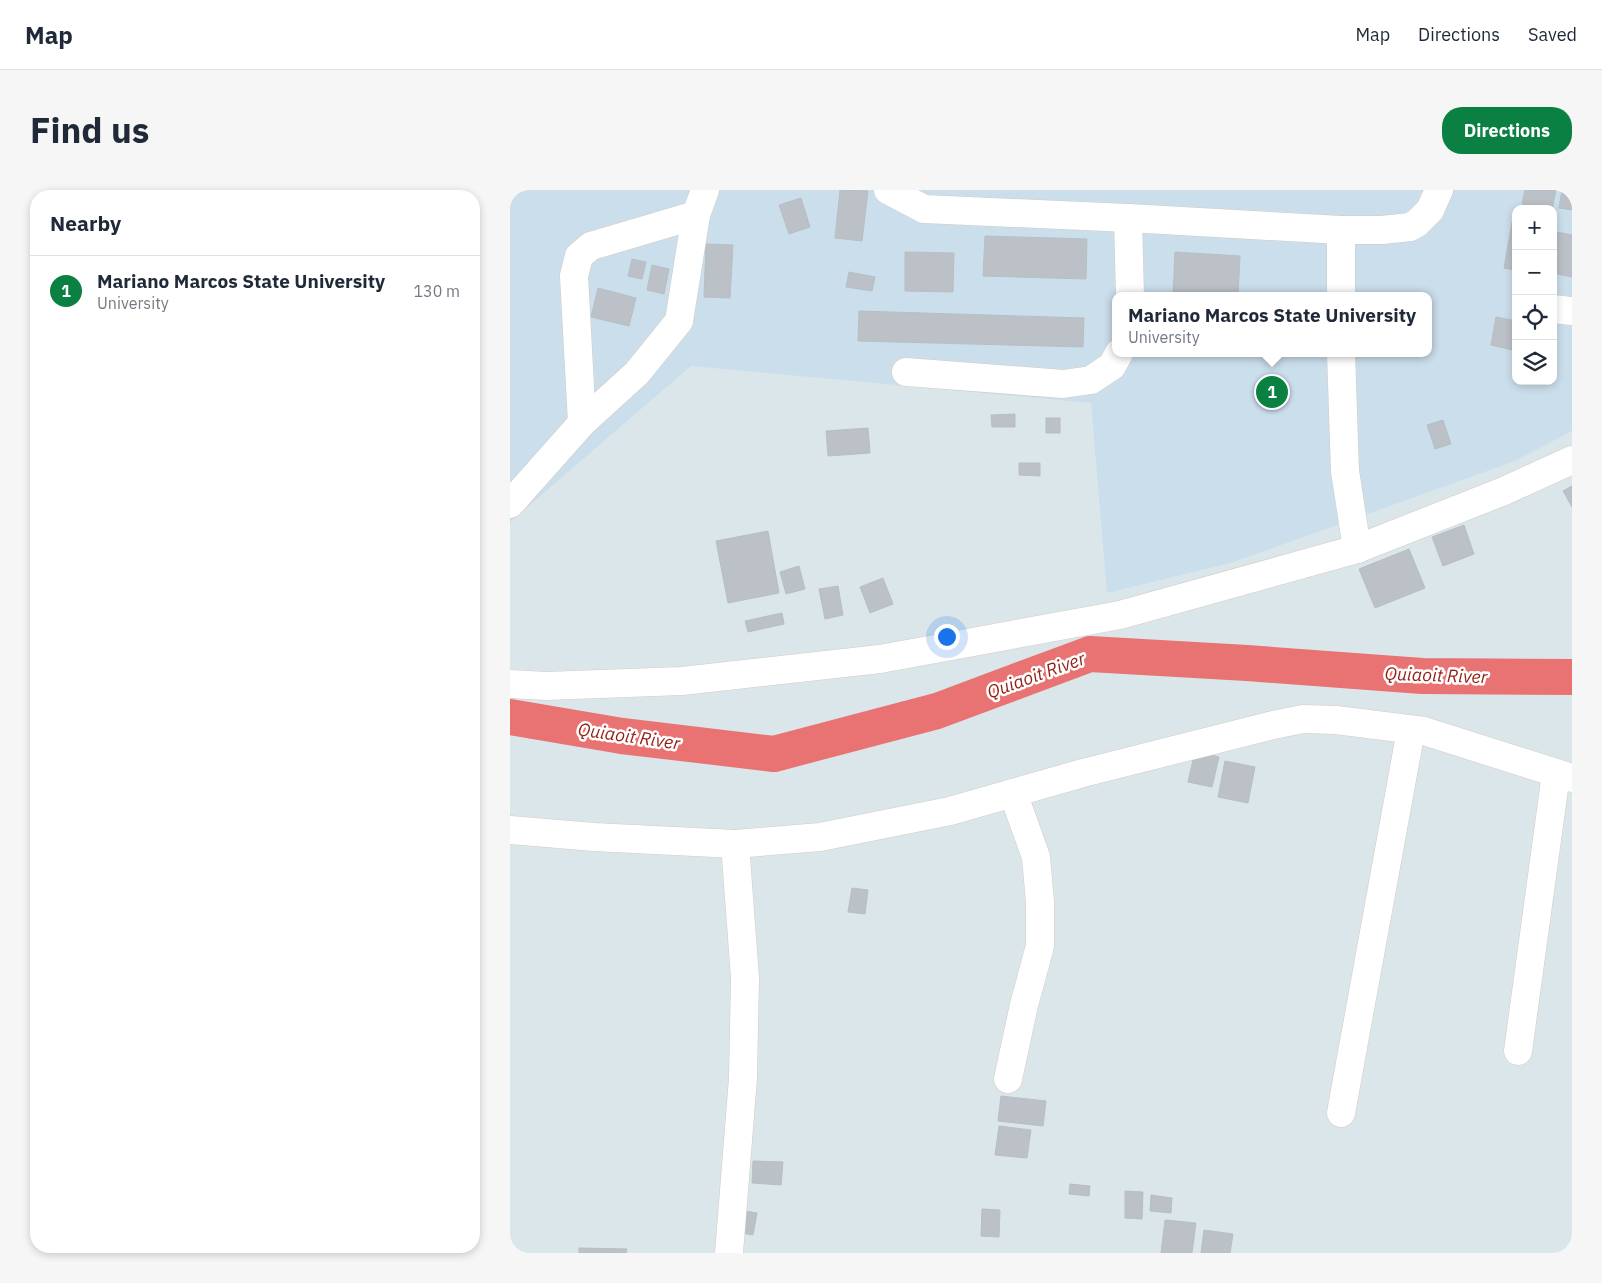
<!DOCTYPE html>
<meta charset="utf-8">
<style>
body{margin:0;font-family:"IBM Plex Sans",sans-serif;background:#f6f6f7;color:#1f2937}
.controls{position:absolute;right:15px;top:15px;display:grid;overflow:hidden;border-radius:10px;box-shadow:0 2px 8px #0003}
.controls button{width:45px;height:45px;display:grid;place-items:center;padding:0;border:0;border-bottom:1px solid #e0e1e3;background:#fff;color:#1f2937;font:25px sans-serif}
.you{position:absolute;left:436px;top:446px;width:18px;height:18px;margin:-12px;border:4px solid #fff;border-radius:50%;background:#1a73e8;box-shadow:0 0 0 8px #1a73e833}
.badge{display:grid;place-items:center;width:32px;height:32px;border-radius:50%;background:#0b8043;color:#fff;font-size:16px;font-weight:700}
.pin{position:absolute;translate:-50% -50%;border:2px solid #fff;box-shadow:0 1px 5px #0006}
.popup{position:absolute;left:602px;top:102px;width:320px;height:65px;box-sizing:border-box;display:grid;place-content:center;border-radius:10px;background:#fff;filter:drop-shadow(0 1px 4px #0005);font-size:16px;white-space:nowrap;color:#747a83}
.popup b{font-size:19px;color:#1f2937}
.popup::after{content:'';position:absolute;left:50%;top:100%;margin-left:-10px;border:10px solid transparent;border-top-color:#fff}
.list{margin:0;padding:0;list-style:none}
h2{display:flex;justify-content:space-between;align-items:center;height:65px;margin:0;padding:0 20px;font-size:21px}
h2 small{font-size:16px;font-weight:400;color:#747a83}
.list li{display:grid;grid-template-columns:32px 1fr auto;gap:15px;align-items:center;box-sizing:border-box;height:70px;padding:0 20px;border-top:1px solid #e0e1e3}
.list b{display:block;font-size:19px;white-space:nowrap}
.list p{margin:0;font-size:16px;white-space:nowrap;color:#747a83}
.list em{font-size:16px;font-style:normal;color:#747a83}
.icon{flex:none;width:28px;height:28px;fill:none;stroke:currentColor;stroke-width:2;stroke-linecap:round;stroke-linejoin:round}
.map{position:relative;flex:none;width:1062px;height:1063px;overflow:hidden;border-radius:20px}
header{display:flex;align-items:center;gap:30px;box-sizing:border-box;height:70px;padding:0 25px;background:#fff;border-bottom:1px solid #e0e1e3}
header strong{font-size:24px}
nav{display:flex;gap:28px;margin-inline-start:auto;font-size:18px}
.intro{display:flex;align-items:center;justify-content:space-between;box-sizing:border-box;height:120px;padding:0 30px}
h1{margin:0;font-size:35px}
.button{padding:12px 22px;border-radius:20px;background:#0b8043;color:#fff;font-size:18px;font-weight:700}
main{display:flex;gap:30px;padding:0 30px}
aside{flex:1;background:#fff;border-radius:20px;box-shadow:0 2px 8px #0003}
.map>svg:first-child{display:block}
.education{fill:#cbdeec;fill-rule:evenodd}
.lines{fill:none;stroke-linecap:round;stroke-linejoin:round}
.river{stroke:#e87372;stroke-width:36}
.building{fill:#bbc1c6;stroke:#b5bfc5}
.minor-casing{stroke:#d2ccc3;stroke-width:29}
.minor{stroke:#fff;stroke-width:28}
.labels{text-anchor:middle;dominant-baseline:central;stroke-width:5;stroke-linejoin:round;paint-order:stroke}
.water-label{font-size:18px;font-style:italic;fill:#921e14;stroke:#fff}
</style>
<header>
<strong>Map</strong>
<nav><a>Map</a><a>Directions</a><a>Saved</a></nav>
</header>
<div class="intro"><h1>Find us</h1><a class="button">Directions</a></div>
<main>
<aside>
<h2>Nearby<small></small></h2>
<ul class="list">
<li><span class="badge">1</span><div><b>Mariano Marcos State University</b><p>University</p></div><em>130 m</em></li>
</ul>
</aside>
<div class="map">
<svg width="1062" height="1063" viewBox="0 0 1062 1063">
<rect width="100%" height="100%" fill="#dbe6ea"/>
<path class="education" d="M0 0H1062V241L1005 271 724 372 597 403 581 213 181 176 0 332ZM1006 19H1043V191H1006ZM606 106H918V163H606Z"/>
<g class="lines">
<path class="river" d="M0 527 112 546 264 564 427 521 580 464 737 473 912 486 1062 487"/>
</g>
<g class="building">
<path d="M330 0 358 1 352 51 325 48Z"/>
<path d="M1015 0H1046L1042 19 1012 14Z"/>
<path d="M1052 0H1062V20L1049 18Z"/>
<path d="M291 8 300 37 279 44 269 15Z"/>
<path d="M1002 32 1006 33V80L994 78Z"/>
<path d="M1047 42 1062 45V87L1043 83V61Z"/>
<path d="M475 46 577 49 576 89 473 86Z"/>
<path d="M196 54 223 55 220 108 194 107Z"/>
<path d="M395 62 444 63 443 102 395 101Z"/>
<path d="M665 62 730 66 728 106H663Z"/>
<path d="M122 69 136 72 132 89 118 86Z"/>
<path d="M142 75 159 79 154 104 137 100Z"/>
<path d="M339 82 365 87 362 101 336 97Z"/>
<path d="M88 98 126 108 119 136 81 127Z"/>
<path d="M349 121 574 128 573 157 348 151Z"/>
<path d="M986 127 1006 131V148L1003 160 981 155Z"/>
<path d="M505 224V237H482L481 225Z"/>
<rect x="536" y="228" width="14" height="15"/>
<path d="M933 230 941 254 925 259 917 235Z"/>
<path d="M358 238 360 263 318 266 316 241Z"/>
<path d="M509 273H530V286L509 285Z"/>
<path d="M1062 296V317L1053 301Z"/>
<path d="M954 335 964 364 933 376 922 347Z"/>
<path d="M258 341 269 403 218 413 206 351Z"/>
<path d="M899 359 915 398 865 418 849 379Z"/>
<path d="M289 376 295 399 276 404 270 382Z"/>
<path d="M373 388 383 414 360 423 350 397Z"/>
<path d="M328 396 333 425 315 429 309 399Z"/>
<path d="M272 423 274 434 238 442 235 431Z"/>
<path d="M685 561 709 567 702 597 678 592Z"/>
<path d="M715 571 745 577 738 613 708 607Z"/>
<path d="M342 698 358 700 355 724 338 722Z"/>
<path d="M491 906 536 911 533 936 488 931Z"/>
<path d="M489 936 521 940 517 968 485 965Z"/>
<path d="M243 971 273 972 271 995 242 993Z"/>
<path d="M560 994 580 996 579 1006 559 1004Z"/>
<path d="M615 1001 633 1002 632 1029 615 1028Z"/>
<path d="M641 1005 662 1008 661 1023 640 1021Z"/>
<path d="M472 1019 490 1020 489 1047 471 1046Z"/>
<path d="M229 1020 247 1023 243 1045 225 1042Z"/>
<path d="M655 1030 686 1033 682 1063H651Z"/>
<path d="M694 1040 723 1044 720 1063H691Z"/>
<path d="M69 1058 117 1059 116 1063H69Z"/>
</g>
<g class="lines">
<g class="minor-casing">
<g id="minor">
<path d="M378 0 414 19 618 28 831 40H872L900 37 907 33 920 20 929 0"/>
<path d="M618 28 620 106"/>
<path d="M831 106V40"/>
<path d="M1043 119 1062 121"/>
<path d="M831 163 835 281 847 359"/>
<path d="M396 182 553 194 581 190 602 176 609 163"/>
<path d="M72 233 64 86 69 66 81 56 186 25"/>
<path d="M0 314 72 233 127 183 169 131 186 25 195 0"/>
<path d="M0 494 36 496 172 491 370 469 610 425 847 359 994 301 1062 270"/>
<path d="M0 640 84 647 225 654 310 647 440 621 573 583 763 535 793 529 826 530 914 541 1062 588"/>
<path d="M1008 861 1046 584"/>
<path d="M498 889 514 815 530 756V712L526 667 503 603"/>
<path d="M831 923 901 540"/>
<path d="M219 1063 233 888 235 788 225 654"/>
</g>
</g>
<use href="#minor" class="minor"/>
</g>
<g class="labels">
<g class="water-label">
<text transform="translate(526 485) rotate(-20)">Quiaoit River</text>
<text transform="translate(926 485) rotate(2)">Quiaoit River</text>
<text transform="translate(119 546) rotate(8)">Quiaoit River</text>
</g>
</g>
</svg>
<div class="controls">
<button>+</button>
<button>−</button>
<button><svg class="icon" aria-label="locate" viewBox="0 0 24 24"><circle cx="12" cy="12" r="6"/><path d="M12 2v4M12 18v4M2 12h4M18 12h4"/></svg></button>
<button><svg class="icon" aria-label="layers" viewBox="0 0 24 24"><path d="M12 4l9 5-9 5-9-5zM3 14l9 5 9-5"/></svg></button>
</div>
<div class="you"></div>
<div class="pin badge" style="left:762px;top:202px">1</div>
<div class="popup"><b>Mariano Marcos State University</b>University</div>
</div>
</main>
